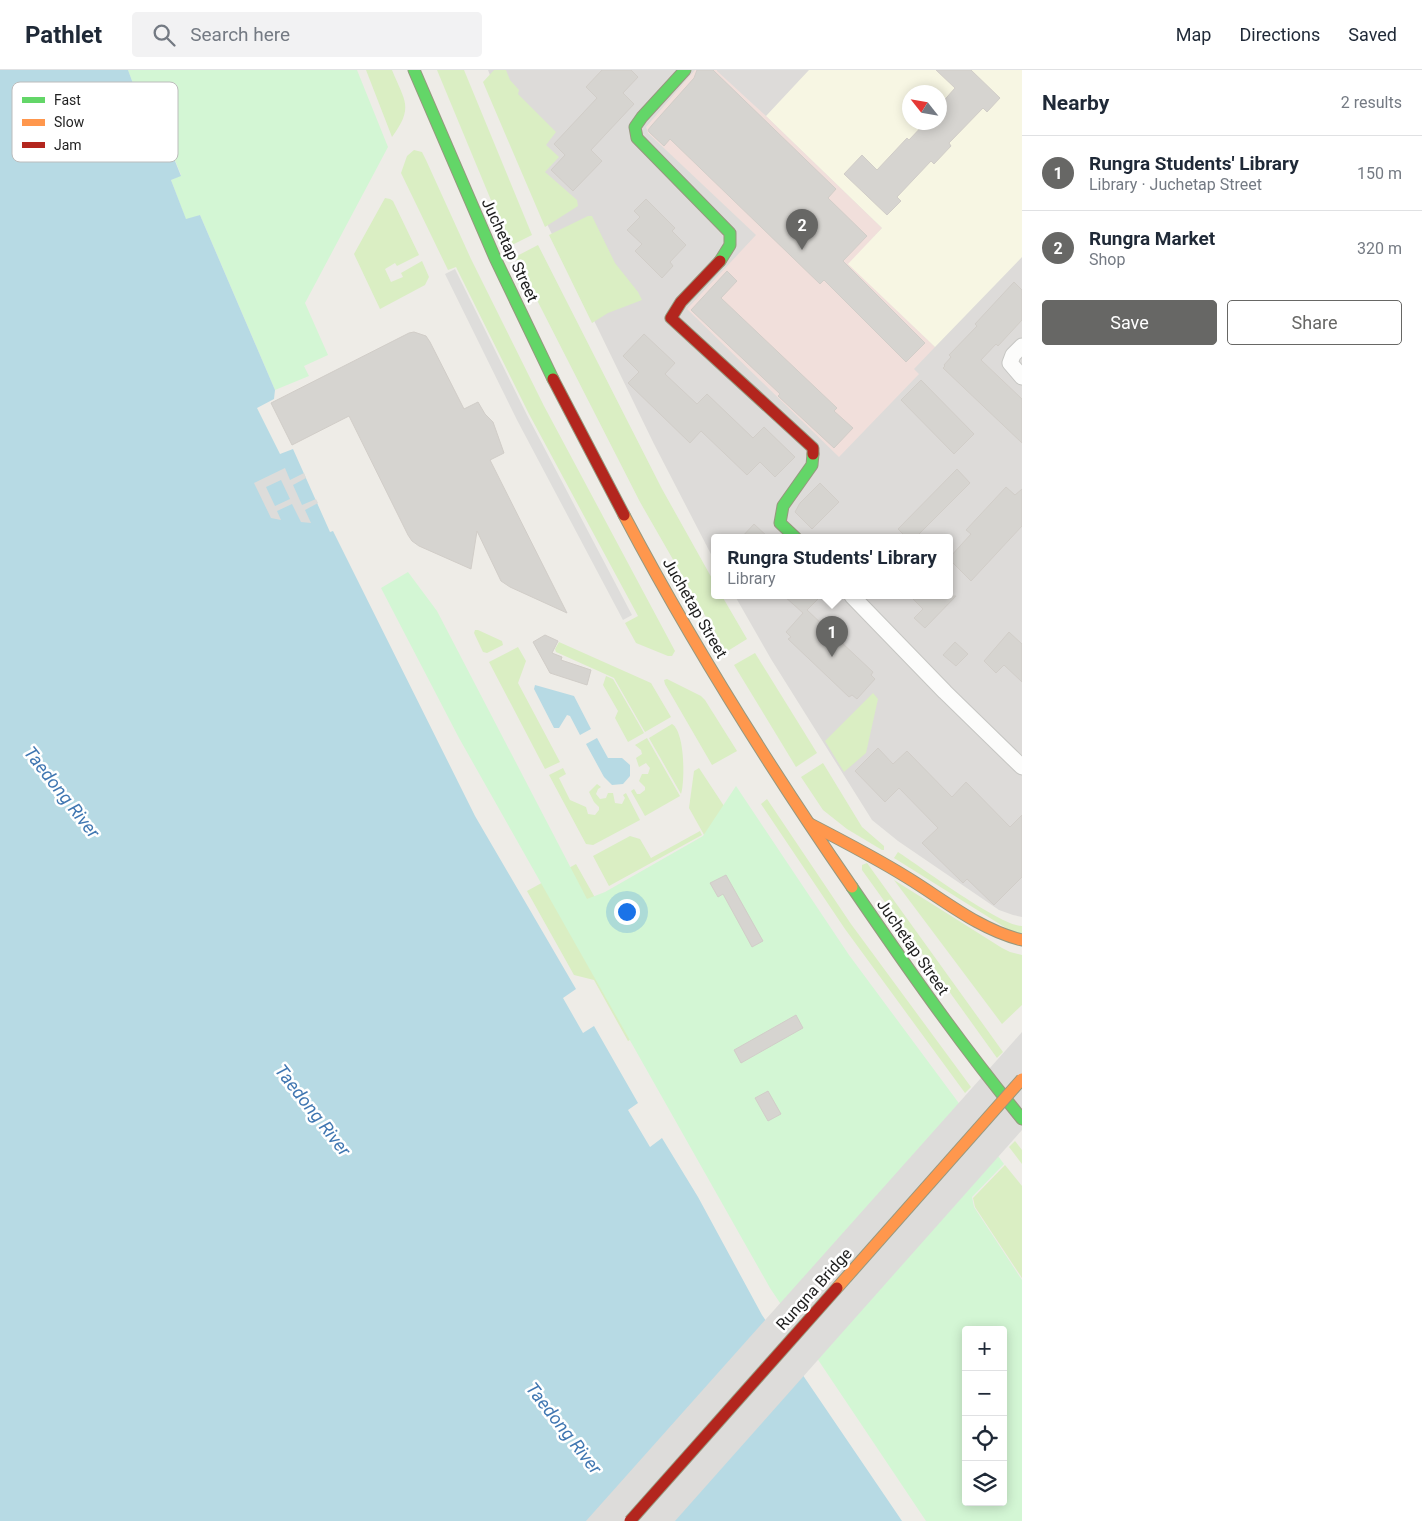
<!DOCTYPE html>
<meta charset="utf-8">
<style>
body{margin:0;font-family:Roboto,sans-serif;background:#f2f2f3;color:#1f2937}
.controls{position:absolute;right:15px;bottom:15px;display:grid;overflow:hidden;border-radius:5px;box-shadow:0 2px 12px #0003}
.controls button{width:45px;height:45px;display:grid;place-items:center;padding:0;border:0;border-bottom:1px solid #e0e1e3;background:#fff;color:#1f2937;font:25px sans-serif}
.compass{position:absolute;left:902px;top:15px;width:45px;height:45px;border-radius:50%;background:#fff;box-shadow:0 2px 12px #0003;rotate:301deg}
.you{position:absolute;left:626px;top:841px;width:18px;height:18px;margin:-12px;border:4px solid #fff;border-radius:50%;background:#1a73e8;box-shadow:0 0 0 8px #1a73e833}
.badge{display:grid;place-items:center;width:32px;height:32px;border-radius:50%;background:#676765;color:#fff;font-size:16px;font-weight:700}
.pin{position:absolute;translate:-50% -41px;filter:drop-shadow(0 1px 2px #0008)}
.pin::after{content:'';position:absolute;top:26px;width:18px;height:15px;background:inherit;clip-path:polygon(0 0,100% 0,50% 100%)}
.popup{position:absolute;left:711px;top:464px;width:242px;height:65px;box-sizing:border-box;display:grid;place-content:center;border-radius:5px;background:#fff;filter:drop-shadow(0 1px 4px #0005);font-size:16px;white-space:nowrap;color:#747a83}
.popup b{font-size:19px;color:#1f2937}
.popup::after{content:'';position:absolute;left:50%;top:100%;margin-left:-10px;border:10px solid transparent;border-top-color:#fff}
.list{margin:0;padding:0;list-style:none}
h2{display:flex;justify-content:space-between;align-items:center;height:65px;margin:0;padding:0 20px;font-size:21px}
h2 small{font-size:16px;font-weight:400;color:#747a83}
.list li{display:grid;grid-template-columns:32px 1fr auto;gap:15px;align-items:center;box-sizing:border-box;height:75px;padding:0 20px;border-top:1px solid #e0e1e3}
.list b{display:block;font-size:19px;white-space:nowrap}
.list p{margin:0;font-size:16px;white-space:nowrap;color:#747a83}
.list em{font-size:16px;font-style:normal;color:#747a83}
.actions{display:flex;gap:10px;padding:15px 20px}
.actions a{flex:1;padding:11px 0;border:1px solid #676765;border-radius:5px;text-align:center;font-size:18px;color:#676765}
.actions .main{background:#676765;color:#fff}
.icon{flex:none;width:28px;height:28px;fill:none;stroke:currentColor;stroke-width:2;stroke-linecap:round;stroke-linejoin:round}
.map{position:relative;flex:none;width:1022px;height:1451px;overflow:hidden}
header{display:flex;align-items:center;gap:30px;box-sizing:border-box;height:70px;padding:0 25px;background:#fff;border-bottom:1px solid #e0e1e3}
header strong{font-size:24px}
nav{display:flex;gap:28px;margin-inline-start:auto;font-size:18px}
.search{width:350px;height:45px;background:#f2f2f3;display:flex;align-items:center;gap:12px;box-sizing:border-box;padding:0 18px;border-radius:5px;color:#747a83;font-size:19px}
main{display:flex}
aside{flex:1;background:#fff}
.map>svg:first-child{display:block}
.residential{fill:#dddbd9;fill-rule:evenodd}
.commercial{fill:#f1dfdb}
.education{fill:#f7f6e3;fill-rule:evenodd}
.grass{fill:#daeec3}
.park{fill:#d3f6d4;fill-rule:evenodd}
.parking{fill:#dedddb}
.water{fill:#b7dae4}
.pier{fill:#dddcda;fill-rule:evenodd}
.building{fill:#d6d4d0;stroke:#d1cdc8}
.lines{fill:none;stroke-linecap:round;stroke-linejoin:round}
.street-casing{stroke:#c6c6c3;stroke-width:17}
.fast-casing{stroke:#96987e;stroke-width:13}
.slow-casing{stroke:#96987e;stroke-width:13}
.jam-casing{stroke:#96987e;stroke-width:13}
.street{stroke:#fcfcfb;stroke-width:15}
.fast{stroke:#63d668;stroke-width:11}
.slow{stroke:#ff974d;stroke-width:11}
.jam{stroke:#b3261e;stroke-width:11}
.slow-bridge-casing{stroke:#96987e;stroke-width:13;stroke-linecap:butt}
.jam-bridge-casing{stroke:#96987e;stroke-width:13;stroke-linecap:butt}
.slow-bridge{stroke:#ff974d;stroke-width:11}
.jam-bridge{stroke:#b3261e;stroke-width:11}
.labels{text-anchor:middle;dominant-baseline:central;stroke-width:5;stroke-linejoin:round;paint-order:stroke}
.street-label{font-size:16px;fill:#1f1f1f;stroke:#fff}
.water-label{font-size:18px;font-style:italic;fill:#3f76b1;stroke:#fff}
.key{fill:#fff;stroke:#bcbcbc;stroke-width:1}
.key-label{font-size:14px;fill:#1f1f1f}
</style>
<header>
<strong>Pathlet</strong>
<div class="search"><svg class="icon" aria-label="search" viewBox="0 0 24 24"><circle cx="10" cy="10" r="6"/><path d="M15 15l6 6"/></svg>Search here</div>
<nav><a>Map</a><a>Directions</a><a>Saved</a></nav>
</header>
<main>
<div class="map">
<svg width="1022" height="1451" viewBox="0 0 1022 1451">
<rect width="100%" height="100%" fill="#eeece7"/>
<path class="residential" d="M488 0H1022V847L1013 845 999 840 898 771 872 750 771 589 735 526H950V468H714V490L654 374 548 156ZM909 22H939V52H909Z"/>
<path class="commercial" d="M695 0H717V1L766 46 882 158 849 194 935 277 914 299 919 304 839 387 687 239 756 165 648 63 646 57Z"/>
<path class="education" d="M809 0H1022V187L935 277 848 194 882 158 766 46ZM909 22H939V52H909Z"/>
<g class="grass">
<path d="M366 0H392C405 32 414 37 392 67Z"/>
<path d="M437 0H464L532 165 510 176Z"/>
<path d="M494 0H506L510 10 519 20 518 24 556 62 546 75 559 87 545 102 577 130 578 136 545 157 483 12Z"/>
<path d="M414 80 422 82 426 90 471 189 544 336 675 581 672 586H668L636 573 625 553 638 546 529 344 456 197 448 200 401 103 407 86Z"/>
<path d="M385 128 390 129 393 131 419 185 397 196 395 193 385 199 391 212 403 207 401 203 422 191 429 207 425 215 380 239 354 184Z"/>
<path d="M588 146H592L615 193 638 222 642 230 608 243 592 253 549 165Z"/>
<path d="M538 175 662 419 714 512V526H722L747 569 726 582 640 432 515 187Z"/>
<path d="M475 560H478L502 571 503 575 487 583 483 582 474 563Z"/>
<path d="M559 572 651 613 671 647 645 662 614 608 556 582 555 579Z"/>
<path d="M518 577 526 591 518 613 560 692 545 699 489 592Z"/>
<path d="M755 583 817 683 796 697 734 595Z"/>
<path d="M606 606 613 609 644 663 628 672 615 648 618 641 603 615Z"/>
<path d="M667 609 701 626 705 630 737 681 712 695 665 614 664 610Z"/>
<path d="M873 623 878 629 866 683 844 702 825 671Z"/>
<path d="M672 654C685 662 685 711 681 724L649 668Z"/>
<path d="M647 668 680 726 645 746 631 721 634 719 637 724H640L645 720V717L639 711 642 704H648L650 698 646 693 639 697 636 688 642 684 641 680 635 675Z"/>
<path d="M823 693 862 757 884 776V780H882L847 759 823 740 801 707Z"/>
<path d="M563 698 566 704 559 708 570 730 586 737 588 744 595 745 599 740V737L594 732 589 722 597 714 601 717 598 719 596 724 600 729 606 728 608 723H613L615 733 622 734 625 728 623 725 626 723 640 750 593 775 586 774 549 705Z"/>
<path d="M699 698 724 736 760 865 689 738 694 701Z"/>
<path d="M767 729 851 854 971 1017 965 1023 845 859 761 734Z"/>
<path d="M700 761 702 765 609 816 593 786 630 766 640 769 651 788Z"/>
<path d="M898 782C921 797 1000 856 1022 856V863H1014L894 788Z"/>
<path d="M867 793 1003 982 997 988 862 800V795Z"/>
<path d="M576 794 664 950 628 971 594 910 574 905 527 821Z"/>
<path d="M894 810 1002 878 1010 882 1022 885V935L1002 954Z"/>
<path d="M1015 1071 1022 1080V1094L1009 1077Z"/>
<path d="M1005 1095 1022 1116V1208L975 1137 973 1128Z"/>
</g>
<g class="park">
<path d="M128 0H357L388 77 305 233 328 285 304 296 309 306 275 320 200 145 186 150 171 110 181 105 148 24 138 27Z"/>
<path d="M408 502 437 541 587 829 605 822 703 766 736 716 849 885 1004 1094 972 1127 974 1137 1022 1210V1451H926L770 1218 459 668 381 518ZM966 1260H1003V1432H966Z"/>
</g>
<path class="parking" d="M455 199 527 345 632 545 623 550 517 350 445 204Z"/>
<g class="water">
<path d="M0 0H128L138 27 148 24 181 106 171 110 186 149 200 145 275 320 274 329 257 338 280 384 293 379 330 462 333 461 475 746 576 919 563 928 583 963 594 956 638 1033 628 1040 650 1077 662 1068 698 1127 762 1245 902 1451H0Z"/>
<path d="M535 615 574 626 591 659 580 665 570 646 567 645 559 658H554L534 619Z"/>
<path d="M597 668 608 688H622L630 695V706L623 714 612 715 604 707 586 674Z"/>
</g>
<g class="pier">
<path d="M285 398 290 410 304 403 306 408 293 415 302 435 316 429 318 433 305 440 311 453 301 452 292 434 277 441 281 450 271 448 254 413ZM281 410 290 429 275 436 266 417Z"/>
<path d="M1022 962V1060L675 1451H586Z"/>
</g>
<g class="building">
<path d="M602 0H631L638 7 623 23 634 34 591 80 602 91 573 121 551 100 565 85 554 74 597 28 586 17Z"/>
<path d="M697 0H713L836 119 828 128 867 166 843 191 925 273 906 292 824 210 820 214 670 69 664 76 649 62 648 60 652 55 694 8Z"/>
<path d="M936 0H971L1000 28 987 42 983 38 949 73 951 76 934 94 931 91 897 127 901 131 887 145 844 104 862 85 877 100 907 68 909 70 926 52H940V35L955 18Z"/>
<path d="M646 129 675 158 672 161 686 175 670 192 673 196 662 208 635 181 642 174 627 160 640 147 634 141Z"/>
<path d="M727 201 737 211 721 228 837 338 834 341 853 358 834 378 778 326 780 324 691 240Z"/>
<path d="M1014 212 1022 220V250L998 276 996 274 981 290 1022 329V373L943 298 945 296 944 295 951 287 949 285 977 256 975 254Z"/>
<path d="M414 262 426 266 430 272 464 339 478 332 485 344 493 352 504 383 490 390 567 543 510 517 501 511 477 461 471 499 419 476 412 471 408 465 349 346 292 375 271 333 409 263Z"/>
<path d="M644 264 675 293 665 304 697 334 707 324 753 368 764 357 795 387 775 407 760 392 747 405 701 361 690 373 628 313 639 302 623 286Z"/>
<path d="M921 310 974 364 954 384 901 330Z"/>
<path d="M957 399 970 413 915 468H907L898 459Z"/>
<path d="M820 413 839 432 812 459 795 442 800 433Z"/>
<path d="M1006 417 1015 425 1022 419V456L971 511 950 490V487L971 464 966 460Z"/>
<path d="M754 454 769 468H741Z"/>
<path d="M784 526H821L807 540 873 602 871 605 875 609 857 629 852 625 849 627 788 569 791 567 786 562 803 543Z"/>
<path d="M910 526H956L925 558 914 548 923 539Z"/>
<path d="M1009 562 1022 574V612L1004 595 996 603 984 591Z"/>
<path d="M545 565 558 571 552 583 562 587 561 590 591 600 587 615 550 603 533 572Z"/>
<path d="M955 572 968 584 956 596 943 585Z"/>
<path d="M878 678 893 694 907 681 952 727 966 712 1010 757 1022 745V807L994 835 967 809 963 813 922 773 938 758 899 718 885 732 855 701Z"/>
<path d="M726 805 763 871 752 877 723 824 718 827 710 813Z"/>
<path d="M796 945 803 958 741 993 734 980Z"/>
<path d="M768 1021 781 1044 768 1051 755 1028Z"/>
</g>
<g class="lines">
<g class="street-casing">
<g id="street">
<path d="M1022 276 1013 285 1010 293 1022 307"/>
<path d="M852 526 945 622 1022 697"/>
</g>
</g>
<g class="fast-casing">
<g id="fast">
<path d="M414 0 495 188 553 309"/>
<path d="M685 0 642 47 635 57 637 68 730 163V175L720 191"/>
<path d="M796 468 780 453 783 436 812 395 813 384"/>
<path d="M852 817C906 896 961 975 1022 1049"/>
</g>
</g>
<g class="slow-casing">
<g id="slow">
<path d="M624 445C692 574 770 698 852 817"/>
<path d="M810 754C843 771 876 788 908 808 944 830 980 860 1022 870"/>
</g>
</g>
<g class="jam-casing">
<g id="jam">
<path d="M720 191 681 232 671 248 813 378V384"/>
<path d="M553 309 624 445"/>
</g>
</g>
<use href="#street" class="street"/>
<use href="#fast" class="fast"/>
<use href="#slow" class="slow"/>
<use href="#jam" class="jam"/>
<g class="slow-bridge-casing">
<path id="slow-bridge" d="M837 1218 1022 1009"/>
</g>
<g class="jam-bridge-casing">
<path id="jam-bridge" d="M630 1451 837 1218"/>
</g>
<use href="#slow-bridge" class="slow-bridge"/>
<use href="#jam-bridge" class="jam-bridge"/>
</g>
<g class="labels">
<g class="street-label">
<text transform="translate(510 180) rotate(65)">Juchetap Street</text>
<text transform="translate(695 538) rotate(60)">Juchetap Street</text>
<text transform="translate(913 877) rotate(55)">Juchetap Street</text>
<text transform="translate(814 1219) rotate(-48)">Rungna Bridge</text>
</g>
<g class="water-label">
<text transform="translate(62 722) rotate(52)">Taedong River</text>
<text transform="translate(313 1040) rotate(52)">Taedong River</text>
<text transform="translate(564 1358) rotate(52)">Taedong River</text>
</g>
</g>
<rect x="12" y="12" width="166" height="80" rx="8" class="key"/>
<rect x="22" y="27" width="23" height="6" fill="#63d668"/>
<rect x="22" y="49" width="23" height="7" fill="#ff974d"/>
<rect x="22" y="72" width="23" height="6" fill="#b3261e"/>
<g class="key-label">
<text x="54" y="35">Fast</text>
<text x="54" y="57">Slow</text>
<text x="54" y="80">Jam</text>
</g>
</svg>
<div class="controls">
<button>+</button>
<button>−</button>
<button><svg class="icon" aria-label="locate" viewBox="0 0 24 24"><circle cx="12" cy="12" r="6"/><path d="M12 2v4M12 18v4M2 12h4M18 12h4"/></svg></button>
<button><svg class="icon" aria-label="layers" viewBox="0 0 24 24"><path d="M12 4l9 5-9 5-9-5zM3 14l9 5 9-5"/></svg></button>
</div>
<svg class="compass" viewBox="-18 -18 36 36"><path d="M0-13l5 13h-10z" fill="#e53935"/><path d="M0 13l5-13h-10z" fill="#747a83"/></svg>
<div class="you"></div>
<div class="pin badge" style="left:832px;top:587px">1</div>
<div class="popup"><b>Rungra Students' Library</b>Library</div>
<div class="pin badge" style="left:802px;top:180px">2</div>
</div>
<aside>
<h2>Nearby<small>2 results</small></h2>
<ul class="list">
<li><span class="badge">1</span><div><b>Rungra Students' Library</b><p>Library · Juchetap Street</p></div><em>150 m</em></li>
<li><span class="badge">2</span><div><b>Rungra Market</b><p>Shop</p></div><em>320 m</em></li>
</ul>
<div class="actions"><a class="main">Save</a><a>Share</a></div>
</aside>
</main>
